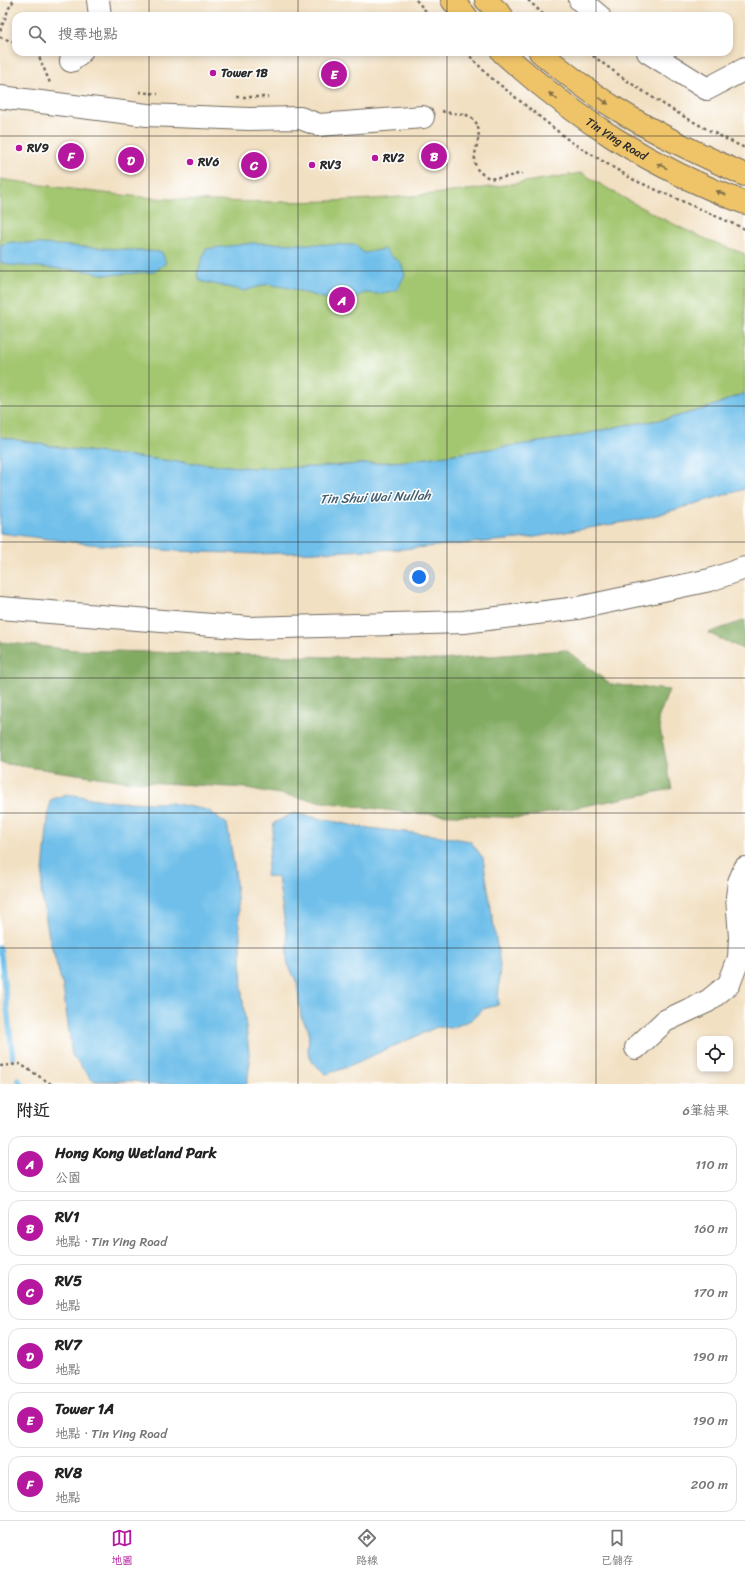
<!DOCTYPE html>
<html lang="zh-TW">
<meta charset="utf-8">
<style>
body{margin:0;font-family:Sriracha,"LXGW WenKai TC",sans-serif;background:#f2f2f2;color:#222}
.controls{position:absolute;right:12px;bottom:12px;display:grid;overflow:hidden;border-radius:8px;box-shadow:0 2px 6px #0003}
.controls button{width:36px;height:36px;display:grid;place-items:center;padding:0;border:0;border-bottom:1px solid #e0e0e0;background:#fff;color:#222;font:20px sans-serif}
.you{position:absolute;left:419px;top:577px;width:14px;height:14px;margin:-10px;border:3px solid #fff;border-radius:50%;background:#1a73e8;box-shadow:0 0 0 6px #1a73e833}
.badge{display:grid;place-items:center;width:26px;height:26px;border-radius:50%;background:#b5179e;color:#fff;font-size:13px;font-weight:700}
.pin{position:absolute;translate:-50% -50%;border:2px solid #fff;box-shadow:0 1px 4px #0006}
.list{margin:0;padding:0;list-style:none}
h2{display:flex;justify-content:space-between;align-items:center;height:52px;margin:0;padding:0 16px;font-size:17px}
h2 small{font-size:13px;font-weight:400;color:#767676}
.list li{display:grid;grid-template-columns:26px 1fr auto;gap:12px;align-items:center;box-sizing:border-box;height:56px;margin:0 8px 8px;padding:0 8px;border:1px solid #e0e0e0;border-radius:12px}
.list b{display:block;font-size:15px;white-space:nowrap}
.list p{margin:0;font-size:13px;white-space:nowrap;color:#767676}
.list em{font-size:13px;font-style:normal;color:#767676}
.icon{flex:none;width:22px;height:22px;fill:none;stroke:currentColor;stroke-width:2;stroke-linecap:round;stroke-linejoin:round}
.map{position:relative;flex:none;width:745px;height:1084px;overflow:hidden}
.search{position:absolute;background:#fff;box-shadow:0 2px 6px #0003;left:12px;right:12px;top:12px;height:44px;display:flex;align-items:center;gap:10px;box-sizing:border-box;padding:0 14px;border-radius:12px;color:#767676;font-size:15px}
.sheet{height:436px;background:#fff}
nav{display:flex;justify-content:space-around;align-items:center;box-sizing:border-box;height:56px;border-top:1px solid #e0e0e0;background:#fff;font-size:11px;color:#767676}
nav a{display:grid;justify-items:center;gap:2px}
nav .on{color:#b5179e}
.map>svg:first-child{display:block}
.green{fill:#a3c670;stroke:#67784e}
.forest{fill:#82ab62;stroke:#566b46}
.water{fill:#70bfea;stroke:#4e758a}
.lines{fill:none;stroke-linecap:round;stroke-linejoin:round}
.stream{stroke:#70bfea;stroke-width:5.5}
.minor-casing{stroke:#716a60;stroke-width:24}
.major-casing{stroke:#716a60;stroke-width:24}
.path{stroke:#716a60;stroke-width:2.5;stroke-dasharray:3 3;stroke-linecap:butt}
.minor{stroke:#fff;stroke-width:22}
.major{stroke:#efc469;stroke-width:22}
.oneway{fill:#837047}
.grid{fill:none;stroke:#2b2b2b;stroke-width:1;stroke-opacity:0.55}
.poi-dot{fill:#b5179e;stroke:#fff;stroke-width:1.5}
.labels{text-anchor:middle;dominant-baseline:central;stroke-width:3;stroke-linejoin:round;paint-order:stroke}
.poi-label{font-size:12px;font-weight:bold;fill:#2b2b2b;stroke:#fff;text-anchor:start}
.street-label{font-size:12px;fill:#2b2b2b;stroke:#fff}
.water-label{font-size:13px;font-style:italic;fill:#435f6e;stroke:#fff}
</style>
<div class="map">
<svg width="745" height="1084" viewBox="0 0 745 1084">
<rect width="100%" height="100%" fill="#fff"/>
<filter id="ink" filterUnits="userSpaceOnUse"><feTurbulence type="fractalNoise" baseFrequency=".025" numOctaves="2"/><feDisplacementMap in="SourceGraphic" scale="8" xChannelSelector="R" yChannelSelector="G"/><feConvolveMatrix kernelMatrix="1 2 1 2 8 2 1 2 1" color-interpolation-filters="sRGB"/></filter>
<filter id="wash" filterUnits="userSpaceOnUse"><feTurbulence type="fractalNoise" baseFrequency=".012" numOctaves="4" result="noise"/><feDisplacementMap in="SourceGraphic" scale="16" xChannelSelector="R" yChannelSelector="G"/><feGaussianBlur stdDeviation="0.9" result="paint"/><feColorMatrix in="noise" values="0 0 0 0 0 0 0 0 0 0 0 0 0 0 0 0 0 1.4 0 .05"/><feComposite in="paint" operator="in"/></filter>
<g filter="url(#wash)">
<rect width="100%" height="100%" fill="#f2e0c2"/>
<path class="green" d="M582 173C634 205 687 234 745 254V393L710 407 668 419 625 425 567 438 406 461 315 467 252 468 171 461 70 449 0 437V179C62 188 124 197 186 200 261 203 337 203 412 196 469 191 526 182 582 173Z"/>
<g class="forest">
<path d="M745 620V650L708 633Z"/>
<path d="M0 642 75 650 440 660 566 650 610 684 669 690 658 719 672 789 522 818 409 813 323 802 246 788 125 781 0 763Z"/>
</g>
<g class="water">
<path d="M11 242 162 252 166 263 154 272 106 275 87 271 10 265 0 262V245Z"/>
<path d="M253 243 355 245 364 253 385 249 391 256 401 263 405 275 397 290 378 294 364 293 343 304 289 288 268 284 244 291 200 281 197 274 206 249Z"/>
<path d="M745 393V489L643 519 529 538 403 549 257 554 176 551 89 544 0 533V437L70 449 171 461 252 468 315 467 406 461 567 438 625 425 668 419 710 407Z"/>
<path d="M67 794 115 802 171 803 208 810 227 824 235 871 241 948 242 993 250 1061 247 1084H148L134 1081H93L72 1055 63 987 49 937 41 892 50 800Z"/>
<path d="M294 813 360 827 441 836 470 841 483 858 500 964 498 1005 483 1009 471 1020 452 1028 437 1027 342 1069 326 1074 313 1063 308 1052 309 1030 301 1017 297 983 287 962 288 944 278 878 266 876 274 823Z"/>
</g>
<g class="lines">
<g class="stream">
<path d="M0 948 13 1058"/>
<path d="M18 1079 21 1084"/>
</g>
</g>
</g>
<g filter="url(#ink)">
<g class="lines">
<g class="minor-casing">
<g id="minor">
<path d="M98 0 100 16"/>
<path d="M580 0 599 16"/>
<path d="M648 52 707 89 745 69"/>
<path d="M71 61 81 52"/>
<path d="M0 97 147 115 249 119 300 118 319 125 423 117"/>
<path d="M0 608 249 628 464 622 578 608 710 580 745 568"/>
<path d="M636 1048 665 1021 708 1001 729 984 739 958 740 937 737 897 739 882 745 868"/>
</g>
</g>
<g class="major-casing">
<g id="major">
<path d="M452 0 466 16"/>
<path d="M486 0 502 16"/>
<path id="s1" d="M502 52C577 120 651 167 745 203"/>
<path d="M540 52C564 72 589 92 615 108 656 134 701 155 745 175"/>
</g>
</g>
<g class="path">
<path d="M416 0 430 16"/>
<path d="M528 0 545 16"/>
<path d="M0 31 9 8 14 0"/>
<path d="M0 37 16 43"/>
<path d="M37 52 50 83"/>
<path d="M466 52 489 76 571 142 634 180 745 229"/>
<path d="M588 52C637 90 689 122 745 148"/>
<path d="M139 92 158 94"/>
<path d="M237 97H268"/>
<path d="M442 111C452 115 465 111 473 119 490 135 461 162 484 175 487 177 491 179 495 178 504 178 514 175 522 173"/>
<path d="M0 1066 20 1064 51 1084"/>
</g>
<use href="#minor" class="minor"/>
<use href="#major" class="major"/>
</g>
<defs><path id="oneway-solid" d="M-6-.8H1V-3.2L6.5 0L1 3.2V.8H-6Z"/></defs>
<g class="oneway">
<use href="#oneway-solid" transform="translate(553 96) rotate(-141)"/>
<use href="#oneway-solid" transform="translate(604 101) rotate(35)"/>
<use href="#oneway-solid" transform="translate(662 166) rotate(-153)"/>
<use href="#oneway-solid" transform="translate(721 193) rotate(-157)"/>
</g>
</g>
<path class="grid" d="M149 0V16M298 0V16M447 0V16M596 0V16M149 52V1084M298 52V1084M447 52V1084M596 52V1084M0 136H745M0 271H745M0 406H745M0 542H745M0 678H745M0 813H745M0 948H745"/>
<g class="poi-dot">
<circle cx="213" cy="73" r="4"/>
<circle cx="19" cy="148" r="4"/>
<circle cx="375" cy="158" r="4"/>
<circle cx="190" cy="162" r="4"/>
<circle cx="312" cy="165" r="4"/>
</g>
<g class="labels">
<g class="poi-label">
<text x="221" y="73">Tower 1B</text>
<text x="27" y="148">RV9</text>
<text x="383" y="158">RV2</text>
<text x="198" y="162">RV6</text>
<text x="320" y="165">RV3</text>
</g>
<g class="street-label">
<text stroke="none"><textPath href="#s1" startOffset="144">Tin Ying Road</textPath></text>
</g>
<g class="water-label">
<text transform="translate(375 497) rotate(-2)">Tin Shui Wai Nullah</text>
</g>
</g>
</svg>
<div class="controls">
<button><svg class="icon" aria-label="locate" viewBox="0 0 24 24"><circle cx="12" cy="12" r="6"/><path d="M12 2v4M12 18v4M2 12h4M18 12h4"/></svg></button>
</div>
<div class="you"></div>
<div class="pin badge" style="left:342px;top:300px">A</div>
<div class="pin badge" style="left:434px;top:156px">B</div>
<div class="pin badge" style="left:254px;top:165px">C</div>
<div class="pin badge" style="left:131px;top:160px">D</div>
<div class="pin badge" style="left:334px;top:74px">E</div>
<div class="pin badge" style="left:71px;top:156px">F</div>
<div class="search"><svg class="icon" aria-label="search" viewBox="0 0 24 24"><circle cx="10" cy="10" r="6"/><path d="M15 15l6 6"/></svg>搜尋地點</div>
</div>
<section class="sheet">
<h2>附近<small>6筆結果</small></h2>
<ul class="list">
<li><span class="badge">A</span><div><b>Hong Kong Wetland Park</b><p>公園</p></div><em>110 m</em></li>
<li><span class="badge">B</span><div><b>RV1</b><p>地點 · Tin Ying Road</p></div><em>160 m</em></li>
<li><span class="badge">C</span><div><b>RV5</b><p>地點</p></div><em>170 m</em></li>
<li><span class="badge">D</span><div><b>RV7</b><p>地點</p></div><em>190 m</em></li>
<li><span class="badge">E</span><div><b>Tower 1A</b><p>地點 · Tin Ying Road</p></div><em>190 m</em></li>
<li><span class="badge">F</span><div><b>RV8</b><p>地點</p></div><em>200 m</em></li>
</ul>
</section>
<nav>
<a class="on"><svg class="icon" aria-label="map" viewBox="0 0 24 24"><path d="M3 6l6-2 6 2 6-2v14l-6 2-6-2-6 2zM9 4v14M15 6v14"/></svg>地圖</a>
<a><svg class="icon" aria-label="directions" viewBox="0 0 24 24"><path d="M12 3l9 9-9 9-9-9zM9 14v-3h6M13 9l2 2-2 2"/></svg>路線</a>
<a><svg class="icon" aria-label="saved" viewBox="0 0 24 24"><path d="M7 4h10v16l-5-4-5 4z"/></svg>已儲存</a>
</nav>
